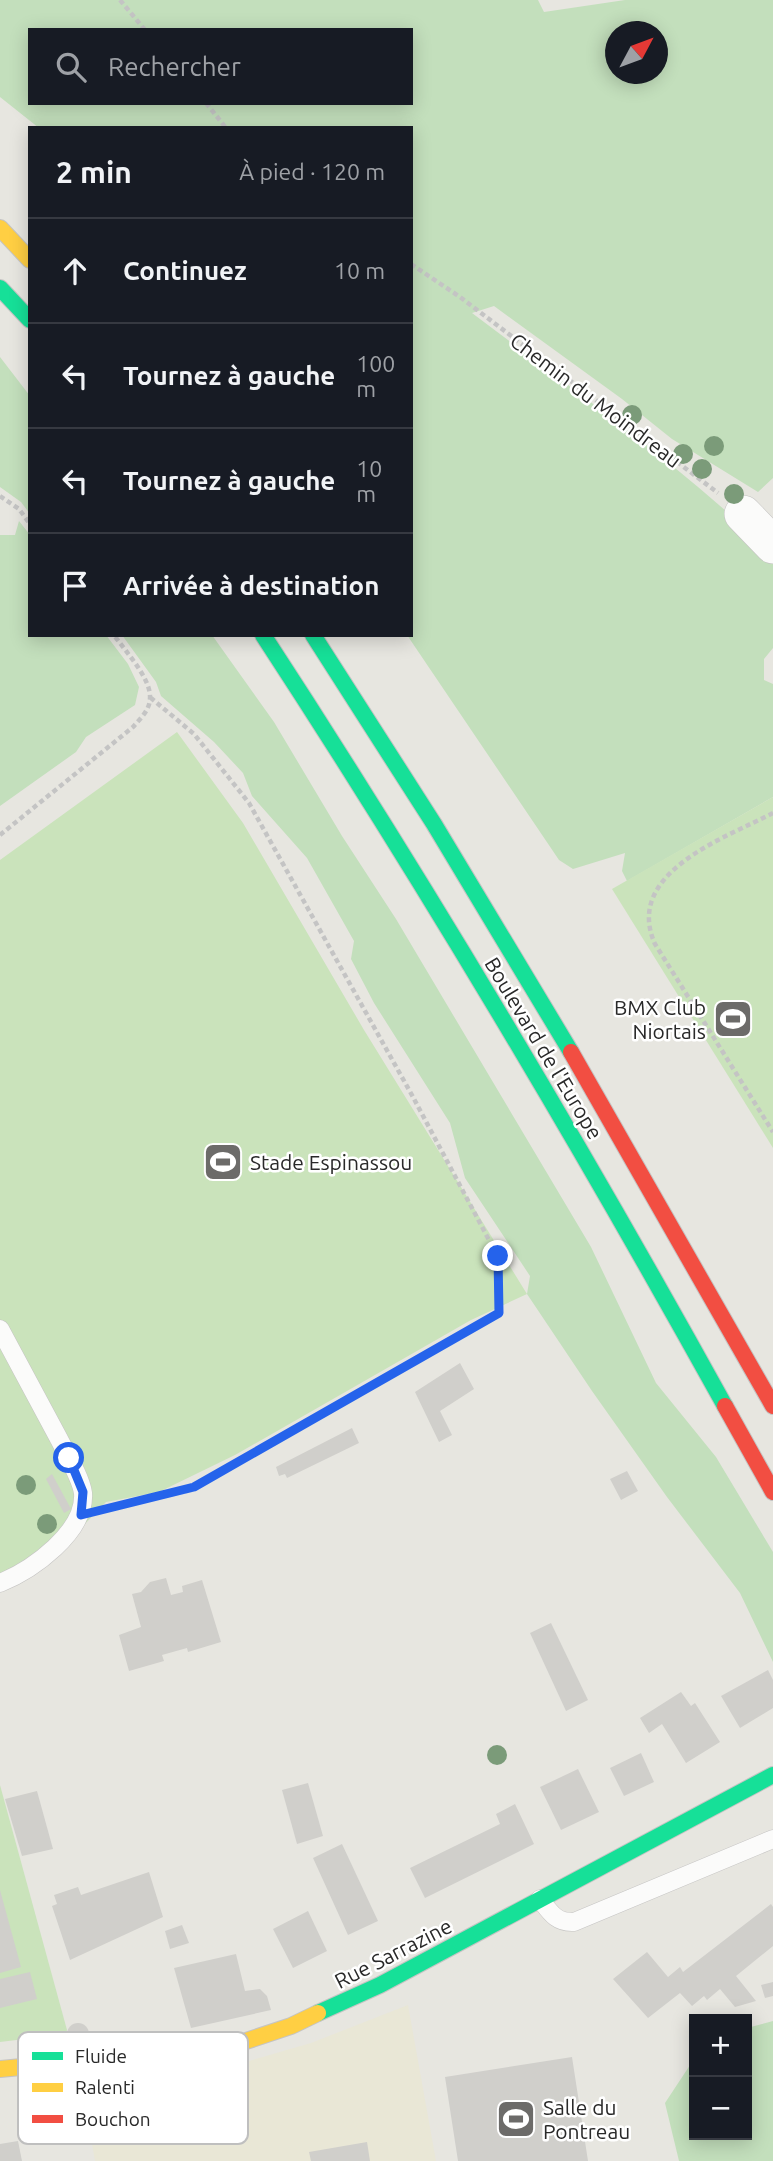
<!DOCTYPE html>
<html lang="fr">
<meta charset="utf-8">
<style>
body{margin:0;font-family:Ubuntu,sans-serif;background:#242831;color:#f1f3f6}
.controls{position:absolute;right:21px;bottom:21px;display:grid;overflow:hidden;border-radius:0px;box-shadow:0 4px 18px #0003}
.controls button{width:63px;height:63px;display:grid;place-items:center;padding:0;border:0;border-bottom:2px solid #363941;background:#171b24;color:#f1f3f6;font:35px sans-serif}
.compass{position:absolute;left:605px;top:21px;width:63px;height:63px;border-radius:50%;background:#171b24;box-shadow:0 4px 18px #0003;rotate:49deg}
.stop{position:absolute;width:21px;height:21px;margin:-16px;border:5px solid #2563eb;border-radius:50%;background:#fff}
.stop.end{background:#2563eb;border-color:#fff;box-shadow:0 2px 7px #0008}
.list{margin:0;padding:0;list-style:none}
h2{display:flex;justify-content:space-between;align-items:center;height:91px;margin:0;padding:0 28px;font-size:30px}
h2 small{font-size:23px;font-weight:400;color:#9ea1a6}
.list li{display:grid;grid-template-columns:46px 1fr auto;gap:21px;align-items:center;box-sizing:border-box;height:105px;padding:0 28px;border-top:2px solid #363941}
.list b{display:block;font-size:26px;white-space:nowrap}
.list em{font-size:23px;font-style:normal;color:#9ea1a6}
.icon{flex:none;width:38px;height:38px;fill:none;stroke:currentColor;stroke-width:2;stroke-linecap:round;stroke-linejoin:round}
.map{position:relative;flex:none;width:773px;height:2161px;overflow:hidden}
.search{position:absolute;background:#171b24;box-shadow:0 4px 18px #0003;left:28px;top:28px;width:385px;height:77px;display:flex;align-items:center;gap:18px;box-sizing:border-box;padding:0 24px;border-radius:0px;color:#9ea1a6;font-size:26px}
.panel{position:absolute;background:#171b24;box-shadow:0 4px 18px #0003;left:28px;top:126px;width:385px;height:511px;border-radius:0px}
.map>svg:first-child{display:block}
.education{fill:#e9e7d6}
.green{fill:#c3dfbc;fill-rule:evenodd}
.pitch{fill:#cae3bb}
.building{fill:#d0cfcb}
.lines{fill:none;stroke-linecap:round;stroke-linejoin:round}
.lane-casing{stroke:#c5c4c3;stroke-width:19}
.street-casing{stroke:#c5c4c3;stroke-width:38}
.fast-casing{stroke:#c5c4c3;stroke-width:18}
.slow-casing{stroke:#c5c4c3;stroke-width:18}
.jam-casing{stroke:#c5c4c3;stroke-width:18}
.path{stroke:#c4c4c4;stroke-width:4.5;stroke-dasharray:5 3.5;stroke-linecap:butt}
.lane{stroke:#fbfbfa;stroke-width:18}
.street{stroke:#fbfbfa;stroke-width:37}
.fast{stroke:#16e098;stroke-width:16}
.slow{stroke:#ffcf43;stroke-width:16}
.jam{stroke:#f24e42;stroke-width:16}
.tree{fill:#7b9b79}
.route{stroke:#2563eb;stroke-width:9}
.labels{text-anchor:middle;dominant-baseline:central;stroke-width:5;stroke-linejoin:round;paint-order:stroke}
.street-label{font-size:21px;fill:#292929;stroke:#fff}
.poi-label{font-size:21px;fill:#292929;stroke:#fff;text-anchor:start}
.key{fill:#fff;stroke:#bfbfbf;stroke-width:2}
.key-label{font-size:19px;fill:#292929}
</style>
<div class="map">
<svg width="773" height="2161" viewBox="0 0 773 2161">
<rect width="100%" height="100%" fill="#e7e6e0"/>
<path class="education" d="M408 2005 436 2161H95L81 2081 138 2079 208 2073 311 2043Z"/>
<g class="green">
<path d="M0 0H538L544 12 625 0H773V478L758 492 672 439 622 399 494 306 472 313C574 390 680 465 773 554V648L764 659V680L773 684V797L627 881 622 871 625 853 573 869 559 860 407 635H411V128H39L0 97ZM30 30H411V103H30ZM616 32H658V74H616Z"/>
<path d="M0 357 30 396V514L21 502 0 487Z"/>
<path d="M19 521 30 535V635H106L128 664 139 687 135 705 86 737 76 752 0 806V535H15Z"/>
<path d="M122 635H212L274 722 342 836 396 919 591 1247 656 1383 716 1457 773 1552V1662L740 1593 667 1497 592 1391 527 1294 530 1276 465 1178 450 1123 374 1003 351 959 354 941 307 858 252 796 243 773 214 742 161 696 156 682Z"/>
<path d="M773 2021V2161H679L665 2103 694 2059V2135H747V2028Z"/>
</g>
<g class="pitch">
<path d="M177 732 243 823 364 1030 527 1294 471 1320 235 1455 159 1492 106 1502 82 1527 0 1582V860Z"/>
<path d="M773 797V1148L612 889Z"/>
<path d="M0 1785 67 2030 66 2034 0 2042Z"/>
</g>
<g class="building">
<path d="M460 1363 474 1389 440 1411 452 1435 439 1442 415 1392Z"/>
<path d="M352 1428 359 1443 287 1478 285 1474 279 1476 276 1467Z"/>
<path d="M627 1471 638 1491 621 1500 610 1479Z"/>
<path d="M52 1474 71 1509 64 1513 46 1479Z"/>
<path d="M166 1578 171 1595 183 1592 182 1586 202 1580 221 1642 188 1652 187 1648 162 1655 164 1661 129 1671 119 1635 141 1627 132 1594 141 1592 150 1582Z"/>
<path d="M551 1623 588 1700 566 1711 530 1633Z"/>
<path d="M768 1670 773 1680V1708L740 1728 721 1696Z"/>
<path d="M681 1692 691 1706 695 1703 720 1742 686 1763 662 1724 649 1733 640 1718Z"/>
<path d="M641 1753 654 1782 624 1796 610 1768Z"/>
<path d="M578 1769 599 1812 561 1830 540 1787Z"/>
<path d="M308 1783 323 1836 297 1844 282 1790Z"/>
<path d="M37 1791 53 1849 22 1856 5 1799Z"/>
<path d="M515 1804 534 1844 425 1898 410 1868 500 1824 496 1814Z"/>
<path d="M342 1844 378 1921 348 1935 313 1858Z"/>
<path d="M149 1872 163 1917 70 1960 52 1906 57 1904 54 1895 78 1887 81 1895Z"/>
<path d="M0 1890 21 1967 0 1973Z"/>
<path d="M771 1904 773 1907V1946L736 1976 756 2001 735 2007 720 1989 707 2000 704 1996 692 2006 680 1993 648 2018 613 1979 647 1952 668 1977 680 1967 683 1972Z"/>
<path d="M308 1911 327 1951 293 1968 273 1929Z"/>
<path d="M182 1925 189 1943 170 1949 165 1931Z"/>
<path d="M236 1954 245 1991 260 1989 267 1996 271 2010 191 2028 174 1968Z"/>
<path d="M30 1972 37 1999 0 2008V1979Z"/>
<path d="M773 1982V1996L765 1998 761 1985Z"/>
<circle cx="78" cy="2034" r="11"/>
<path d="M572 2057 588 2161H458L445 2077Z"/>
<path d="M18 2141 22 2161H0V2144Z"/>
<path d="M367 2142 370 2161H311L309 2152Z"/>
</g>
<g class="lines">
<g class="lane-casing">
<g id="lane">
<path d="M0 1329C20 1366 39 1402 59 1439 66 1453 81 1478 83 1493 86 1532 32 1570 0 1583"/>
<path d="M540 1899C550 1912 556 1923 574 1922L773 1839"/>
</g>
</g>
<g class="street-casing">
<path id="street" d="M743 514 773 545"/>
</g>
<g class="fast-casing">
<g id="fast">
<path d="M0 288 30 320"/>
<path d="M263 635C427 886 580 1144 725 1406"/>
<path d="M313 635 434 824 571 1052"/>
<path d="M318 2013 380 1985 773 1775"/>
</g>
</g>
<g class="slow-casing">
<g id="slow">
<path d="M0 228 30 260"/>
<path d="M0 2069 198 2050 246 2041 291 2026 318 2013"/>
</g>
</g>
<g class="jam-casing">
<g id="jam">
<path d="M571 1052 773 1406"/>
<path d="M725 1406 773 1492"/>
</g>
</g>
<g class="path">
<path d="M120 0 145 30"/>
<path d="M206 103 226 128"/>
<path d="M411 264 460 297 718 493"/>
<path d="M0 496 19 509 30 524"/>
<path d="M773 813C725 838 623 873 655 944L773 1132"/>
<path d="M0 835 133 727C140 719 150 710 150 698 151 678 125 651 114 635"/>
<path d="M106 1510 194 1487 499 1313 498 1257 413 1097 249 803 194 734 151 698"/>
</g>
<use href="#lane" class="lane"/>
<use href="#street" class="street"/>
<use href="#fast" class="fast"/>
<use href="#slow" class="slow"/>
<use href="#jam" class="jam"/>
</g>
<g class="tree">
<circle cx="632" cy="415" r="10"/>
<circle cx="714" cy="446" r="10"/>
<circle cx="683" cy="454" r="10"/>
<circle cx="702" cy="469" r="10"/>
<circle cx="734" cy="494" r="10"/>
<circle cx="26" cy="1485" r="10"/>
<circle cx="47" cy="1524" r="10"/>
<circle cx="497" cy="1755" r="10"/>
</g>
<g class="lines">
<path class="route" d="M69 1458 83 1492 81 1515 194 1487 499 1313 498 1256"/>
</g>
<defs>
<g id="stadium-square" transform="scale(2.0125)"><rect x="-9" y="-9" width="18" height="18" rx="4" fill="#6c6b69" stroke="#fff"/><path d="M0-5a6.5 5 0 1 0 0 10a6.5 5 0 1 0 0-10ZM-3.5-1.8h7v3.6h-7Z" fill="#fff"/></g>
</defs>
<g fill-rule="evenodd">
<use href="#stadium-square" x="733" y="1019"/>
<use href="#stadium-square" x="223" y="1162"/>
<use href="#stadium-square" x="516" y="2119"/>
</g>
<g class="labels">
<g class="street-label">
<text transform="translate(596 400) rotate(37)">Chemin du Moindreau</text>
<text transform="translate(544 1048) rotate(59)">Boulevard de l'Europe</text>
<text transform="translate(393 1953) rotate(-27)">Rue Sarrazine</text>
</g>
<g class="poi-label">
<text x="706" y="1007" text-anchor="end">BMX Club<tspan x="706" dy="24">Niortais</tspan></text>
<text x="250" y="1162">Stade Espinassou</text>
<text x="543" y="2107">Salle du<tspan x="543" dy="24">Pontreau</tspan></text>
</g>
</g>
<rect x="18" y="2032" width="230" height="112" rx="10" class="key"/>
<rect x="32" y="2052" width="31" height="8" fill="#16e098"/>
<rect x="32" y="2083" width="31" height="9" fill="#ffcf43"/>
<rect x="32" y="2115" width="31" height="8" fill="#f24e42"/>
<g class="key-label">
<text x="75" y="2063">Fluide</text>
<text x="75" y="2094">Ralenti</text>
<text x="75" y="2126">Bouchon</text>
</g>
</svg>
<div class="controls">
<button>+</button>
<button>−</button>
</div>
<svg class="compass" viewBox="-18 -18 36 36"><path d="M0-13l5 13h-10z" fill="#e53935"/><path d="M0 13l5-13h-10z" fill="#9ea1a6"/></svg>
<div class="stop" style="left:69px;top:1458px"></div>
<div class="stop end" style="left:498px;top:1256px"></div>
<div class="search"><svg class="icon" aria-label="search" viewBox="0 0 24 24"><circle cx="10" cy="10" r="6"/><path d="M15 15l6 6"/></svg>Rechercher</div>
<section class="panel">
<h2>2 min<small>À pied · 120 m</small></h2>
<ul class="list">
<li><svg class="icon" aria-label="ahead" viewBox="0 0 24 24"><path d="M12 20V5M6 11l6-6 6 6"/></svg><div><b>Continuez</b></div><em>10 m</em></li>
<li><svg class="icon" aria-label="left" viewBox="0 0 24 24"><path d="M17 20v-9H6M10 6l-5 5 5 5"/></svg><div><b>Tournez à gauche</b></div><em>100 m</em></li>
<li><svg class="icon" aria-label="left" viewBox="0 0 24 24"><path d="M17 20v-9H6M10 6l-5 5 5 5"/></svg><div><b>Tournez à gauche</b></div><em>10 m</em></li>
<li><svg class="icon" aria-label="arrive" viewBox="0 0 24 24"><path d="M6 21V4h12l-3 4 3 4H6"/></svg><div><b>Arrivée à destination</b></div></li>
</ul>
</section>
</div>
